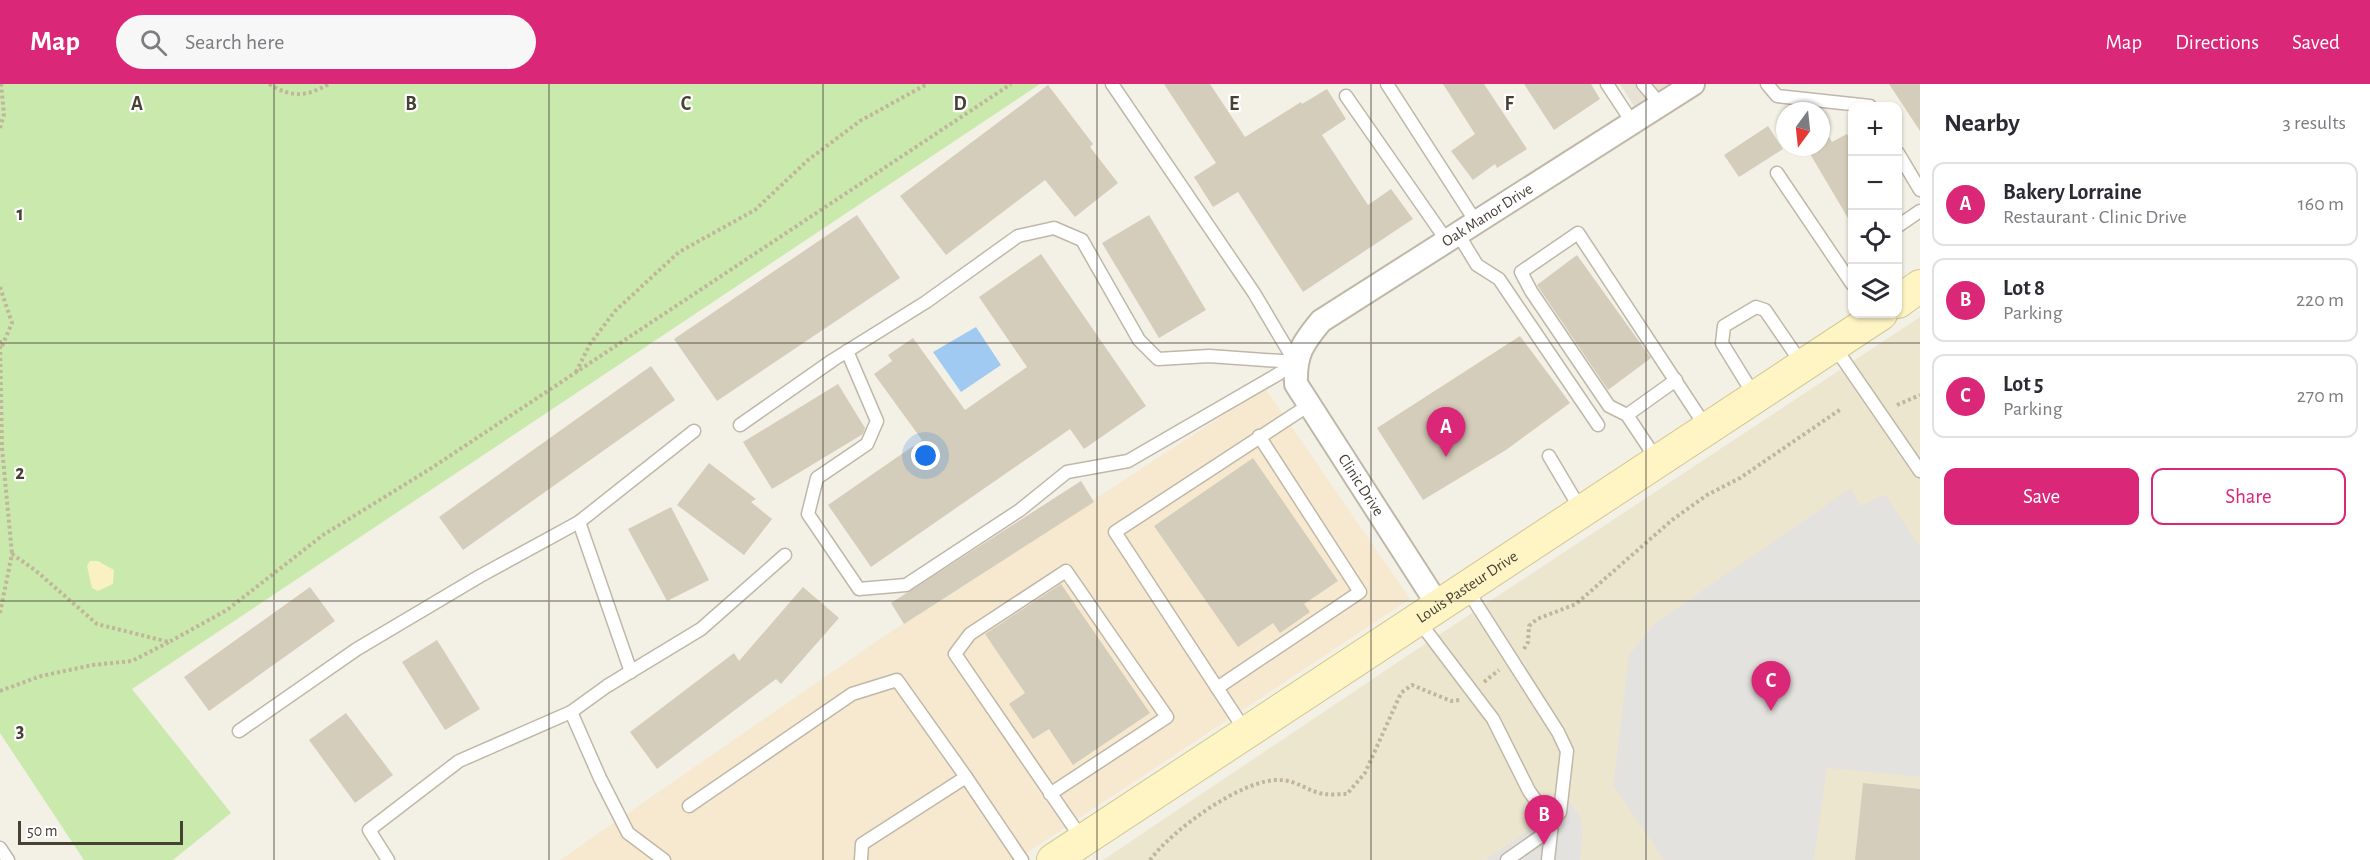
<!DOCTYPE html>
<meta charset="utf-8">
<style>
body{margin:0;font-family:"Alegreya Sans",sans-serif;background:#f7f7f7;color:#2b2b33}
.controls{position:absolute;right:18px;top:18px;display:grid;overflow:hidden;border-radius:12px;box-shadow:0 2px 4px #0004}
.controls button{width:54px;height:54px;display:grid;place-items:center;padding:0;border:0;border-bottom:2px solid #e1e1e2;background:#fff;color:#2b2b33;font:30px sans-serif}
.compass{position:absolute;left:1776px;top:18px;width:54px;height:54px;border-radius:50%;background:#fff;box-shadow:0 2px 4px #0004;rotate:195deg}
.scale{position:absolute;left:18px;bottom:15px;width:165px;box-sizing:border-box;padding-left:6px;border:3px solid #464035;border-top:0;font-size:16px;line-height:21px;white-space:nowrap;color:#464035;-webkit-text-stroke:4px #fff;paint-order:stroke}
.you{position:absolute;left:926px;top:372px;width:21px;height:21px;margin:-15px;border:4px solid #fff;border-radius:50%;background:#1a73e8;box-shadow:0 0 0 9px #1a73e833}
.badge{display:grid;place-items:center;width:39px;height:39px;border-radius:50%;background:#db2777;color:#fff;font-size:20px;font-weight:700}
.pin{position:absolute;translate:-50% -50px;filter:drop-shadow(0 2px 3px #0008)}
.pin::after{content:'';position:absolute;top:32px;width:21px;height:18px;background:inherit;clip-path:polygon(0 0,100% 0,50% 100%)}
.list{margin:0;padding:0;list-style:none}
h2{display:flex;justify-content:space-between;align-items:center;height:78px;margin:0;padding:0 24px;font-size:26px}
h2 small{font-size:20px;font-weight:400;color:#7c7c81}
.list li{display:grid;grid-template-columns:39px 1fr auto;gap:18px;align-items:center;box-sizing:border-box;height:84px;margin:0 12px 12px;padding:0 12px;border:2px solid #e1e1e2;border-radius:12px}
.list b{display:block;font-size:22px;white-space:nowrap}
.list p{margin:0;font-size:20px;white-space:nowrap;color:#7c7c81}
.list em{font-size:20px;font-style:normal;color:#7c7c81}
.actions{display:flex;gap:12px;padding:18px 24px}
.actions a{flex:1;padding:14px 0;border:2px solid #db2777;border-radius:12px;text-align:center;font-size:21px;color:#db2777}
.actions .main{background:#db2777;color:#fff}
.icon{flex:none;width:33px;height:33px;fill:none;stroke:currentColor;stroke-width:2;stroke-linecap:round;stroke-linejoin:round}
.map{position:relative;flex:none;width:1920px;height:776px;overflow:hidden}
header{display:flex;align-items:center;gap:36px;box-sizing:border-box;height:84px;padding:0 30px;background:#db2777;color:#fff}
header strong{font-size:28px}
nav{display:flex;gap:33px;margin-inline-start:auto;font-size:21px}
.search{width:420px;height:54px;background:#f7f7f7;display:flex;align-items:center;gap:15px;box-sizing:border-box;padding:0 21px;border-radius:33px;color:#7c7c81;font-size:22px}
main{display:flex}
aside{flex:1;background:#fff}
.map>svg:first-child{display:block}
.residential{fill:#e7e2d3}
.commercial{fill:#f6e9d0}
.education{fill:#ede6cf}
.green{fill:#c9e9ad}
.sand{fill:#f9f1c0}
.parking{fill:#e4e2de}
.water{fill:#a0caf2}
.building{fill:#d5cdbb}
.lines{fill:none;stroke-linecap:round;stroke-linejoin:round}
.lane-casing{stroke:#bfb8a8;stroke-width:15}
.street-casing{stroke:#bfb8a8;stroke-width:26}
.secondary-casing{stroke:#d4c894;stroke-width:34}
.path{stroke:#c1b699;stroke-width:4;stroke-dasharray:3 3;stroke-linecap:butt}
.lane{stroke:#fff;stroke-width:12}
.street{stroke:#fff;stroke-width:22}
.secondary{stroke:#fff5c4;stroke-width:32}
.grid{fill:none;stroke:#464035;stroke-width:1.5;stroke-opacity:0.55}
.labels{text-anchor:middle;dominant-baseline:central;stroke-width:4.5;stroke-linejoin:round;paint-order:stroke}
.street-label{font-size:16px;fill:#464035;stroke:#fff}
.grid-label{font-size:20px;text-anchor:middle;font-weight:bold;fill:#464035;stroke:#fff;stroke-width:4.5;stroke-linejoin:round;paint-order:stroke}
</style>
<header>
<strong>Map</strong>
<div class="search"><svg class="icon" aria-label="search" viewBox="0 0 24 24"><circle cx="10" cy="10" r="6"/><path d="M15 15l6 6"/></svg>Search here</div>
<nav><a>Map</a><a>Directions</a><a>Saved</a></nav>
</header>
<main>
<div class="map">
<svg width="1920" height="776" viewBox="0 0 1920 776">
<rect width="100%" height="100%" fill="#f3f0e5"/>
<path class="residential" d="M1620 0H1668L1634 22Z"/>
<path class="commercial" d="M1265 304 1410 515 1016 776H560L877 557Z"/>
<path class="education" d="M1920 233V776H1103L1407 572Z"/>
<path class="green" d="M0 0H1040L132 605 231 729 173 776H84L0 649Z"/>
<path class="sand" d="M90 477H98L114 486 113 500 98 507 92 504 87 482Z"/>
<g class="parking">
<path d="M1851 404 1860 422 1885 410 1920 463V693L1827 684 1814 776H1664L1613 701 1629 571 1655 539Z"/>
<path d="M1569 718 1580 732 1583 747 1580 776H1485Z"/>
</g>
<path class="water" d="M976 243 1001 281 961 308 933 268Z"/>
<g class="building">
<path d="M1164 0H1210L1245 53 1301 18 1302 20 1327 5 1346 35 1322 51 1368 121 1391 105 1413 135 1303 208 1238 108 1213 123 1194 93 1216 79Z"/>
<path d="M1443 0H1484L1527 65 1497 84 1495 80 1473 96 1451 67 1475 50Z"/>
<path d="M1524 0H1591L1600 15 1554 46Z"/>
<path d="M1889 0H1920V47Z"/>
<path d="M1048 1 1093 60 1090 63 1118 99 1075 133 1045 96 946 171 900 112Z"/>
<path d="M1821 40 1832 58 1847 50 1852 59V141L1806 63H1821Z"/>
<path d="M1768 42 1783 65 1739 93 1724 71Z"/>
<path d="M857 131 900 194 717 317 674 255Z"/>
<path d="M1149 131 1206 226 1159 254 1102 159Z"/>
<path d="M1041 170 1146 322 1084 365 1070 345 871 483 828 421 922 356 874 290 892 277 888 271 913 254 965 326 1027 283 979 213Z"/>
<path d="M1577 171 1651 274 1608 306 1537 201Z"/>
<path d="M1520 252 1570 319 1506 366 1423 416 1377 344Z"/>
<path d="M651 282 675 316 463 466 439 433Z"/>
<path d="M838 300 865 344 863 350 772 405 743 358Z"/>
<path d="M1253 374 1338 497 1304 520 1310 528 1280 549 1273 539 1238 563 1154 442Z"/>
<path d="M709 379 756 415 751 418 772 435 744 471 677 421Z"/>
<path d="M1081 397 1094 418 904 540 891 519Z"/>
<path d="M671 423 709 496 667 517 628 445Z"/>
<path d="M1061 500 1150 629 1073 681 1049 645 1033 655 1009 620 1025 609 985 550Z"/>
<path d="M310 503 335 537 209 627 184 593Z"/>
<path d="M803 503 839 534 781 600 776 595 657 685 630 648 734 569 739 577Z"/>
<path d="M437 556 480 625 445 646 402 578Z"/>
<path d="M346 629 393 691 355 719 309 656Z"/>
<path d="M1863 699 1920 705V776H1855Z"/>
</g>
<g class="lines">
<g class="lane-casing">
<g id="lane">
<path d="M1112 0 1254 209 1295 278"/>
<path d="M1387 0 1476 138"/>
<path d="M1607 0 1632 38"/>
<path d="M1643 0 1660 20"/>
<path d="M1767 0 1777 12 1870 22"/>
<path d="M1346 12 1447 157"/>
<path d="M1898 69 1920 106"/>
<path d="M1777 89 1852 200"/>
<path d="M1898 142 1920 127"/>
<path d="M1458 150 1477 181 1499 195 1598 341"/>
<path d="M1834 262 1920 387"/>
<path d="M847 267 877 337 867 360 817 394 808 430 859 505 906 501 1020 426 1067 388 1128 377 1280 289 1295 278"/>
<path d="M1754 311 1722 259 1724 242 1756 223 1765 226 1802 280"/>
<path d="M1627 331 1676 296"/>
<path d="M740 341 833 276 926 218 1018 152 1054 144 1082 156 1139 256 1158 275 1209 272 1295 278"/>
<path d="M1549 372 1581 426"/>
<path d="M1657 376 1627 331 1609 322 1531 207 1521 188 1578 149 1706 343"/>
<path d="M1466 504 1558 648 1567 667 1560 728 1552 739 1548 776"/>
<path d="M1418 536 1493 635 1529 707 1552 739"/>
<path d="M631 588 579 438 694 347"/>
<path d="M1217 604 1360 508 1259 352"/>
<path d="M239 647 357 565 480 492 579 438"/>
<path d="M1246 648 1115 448 1309 321"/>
<path d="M1050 710 1167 633 1066 487 970 550 955 570 1082 755"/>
<path d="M689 722 852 610 897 596 966 693"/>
<path d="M0 764 8 776"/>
<path d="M388 776 369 746 459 677 571 628"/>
<path d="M664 776 628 749 600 694 571 628 607 602 701 545 785 471"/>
<path d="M861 776 862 760 966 693 1022 776"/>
<path d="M1507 776 1551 745"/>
</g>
</g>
<g class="street-casing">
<g id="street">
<path id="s1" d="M1438 521 1296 300C1295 270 1302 260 1321 237L1693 0"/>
</g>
</g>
<g class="secondary-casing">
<g id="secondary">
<path d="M1898 218 1920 202"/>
<path id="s2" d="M1053 776 1881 230"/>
</g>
</g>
<g class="path">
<path d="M269 0C293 14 305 13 329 0"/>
<path d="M0 44 4 30 1 0"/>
<path d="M0 203 12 239 2 262"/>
<path d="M0 256 2 364 12 470"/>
<path d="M576 288 590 260 615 227 679 168 755 126 808 76 860 37 927 0"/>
<path d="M1897 321 1920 311"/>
<path d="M0 529 12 470 35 486 97 540 169 558 227 526 323 451 430 385 1011 0"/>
<path d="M1524 565 1528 558 1529 542 1537 535 1576 520 1672 436 1707 411 1740 394 1841 325"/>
<path d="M1484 598 1499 586"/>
<path d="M0 607 41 592 93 581 132 577 169 558"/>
<path d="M1150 776C1172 746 1243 694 1280 696 1296 696 1309 708 1324 710 1331 711 1340 710 1347 710L1365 689 1401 609 1412 601 1451 617 1460 616"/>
</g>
<use href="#lane" class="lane"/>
<use href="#street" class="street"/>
<use href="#secondary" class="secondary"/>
</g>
<path class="grid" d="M274 0V776M549 0V776M823 0V776M1097 0V776M1371 0V776M1646 0V776M0 259H1920M0 517H1920"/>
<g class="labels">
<g class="street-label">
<text stroke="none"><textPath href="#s1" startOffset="530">Oak Manor Drive</textPath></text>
<text transform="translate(1361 401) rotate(57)">Clinic Drive</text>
<text stroke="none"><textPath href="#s2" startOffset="496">Louis Pasteur Drive</textPath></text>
</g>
</g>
<g class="grid-label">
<text x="137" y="26">A</text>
<text x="411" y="26">B</text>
<text x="686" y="26">C</text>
<text x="960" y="26">D</text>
<text x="1234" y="26">E</text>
<text x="1509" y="26">F</text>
<text x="20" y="136">1</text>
<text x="20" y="395">2</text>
<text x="20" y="653">3</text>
</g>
</svg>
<div class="controls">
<button>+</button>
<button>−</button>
<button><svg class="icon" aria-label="locate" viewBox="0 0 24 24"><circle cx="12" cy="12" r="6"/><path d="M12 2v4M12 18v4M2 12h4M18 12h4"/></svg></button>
<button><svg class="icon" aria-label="layers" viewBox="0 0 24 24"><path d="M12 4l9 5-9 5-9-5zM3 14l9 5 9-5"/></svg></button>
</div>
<svg class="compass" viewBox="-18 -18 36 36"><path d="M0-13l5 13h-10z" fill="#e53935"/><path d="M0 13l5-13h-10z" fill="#7c7c81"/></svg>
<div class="scale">50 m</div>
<div class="you"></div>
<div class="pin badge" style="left:1446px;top:373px">A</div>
<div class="pin badge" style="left:1544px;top:761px">B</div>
<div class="pin badge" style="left:1771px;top:627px">C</div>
</div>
<aside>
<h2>Nearby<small>3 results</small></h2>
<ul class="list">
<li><span class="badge">A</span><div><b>Bakery Lorraine</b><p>Restaurant · Clinic Drive</p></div><em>160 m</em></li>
<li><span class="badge">B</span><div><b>Lot 8</b><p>Parking</p></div><em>220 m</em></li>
<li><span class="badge">C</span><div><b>Lot 5</b><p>Parking</p></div><em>270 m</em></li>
</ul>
<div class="actions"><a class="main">Save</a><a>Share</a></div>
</aside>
</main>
